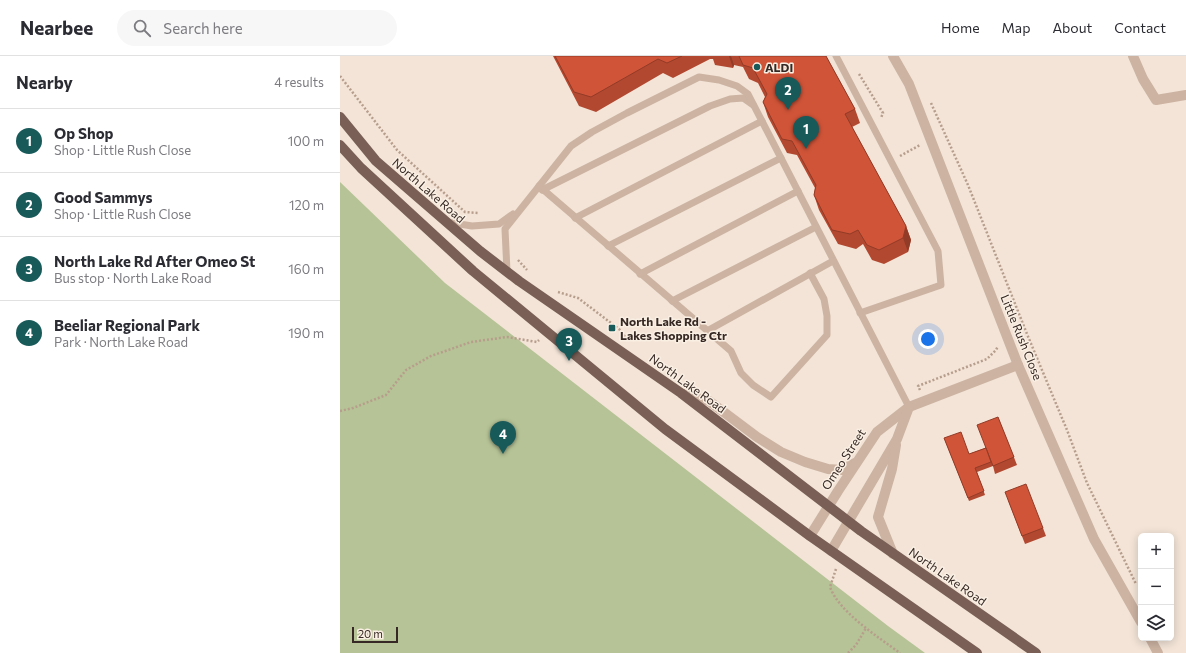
<!DOCTYPE html>
<meta charset="utf-8">
<style>
body{margin:0;font-family:Commissioner,sans-serif;background:#f7f7f7;color:#2b2b33}
.controls{position:absolute;right:12px;bottom:12px;display:grid;overflow:hidden;border-radius:6px;box-shadow:0 2px 10px #0003}
.controls button{width:36px;height:36px;display:grid;place-items:center;padding:0;border:0;border-bottom:1px solid #e1e1e2;background:#fff;color:#2b2b33;font:20px sans-serif}
.scale{position:absolute;left:12px;bottom:10px;width:46px;box-sizing:border-box;padding-left:4px;border:2px solid #362925;border-top:0;font-size:11px;line-height:14px;white-space:nowrap;color:#362925;-webkit-text-stroke:3px #faefe3;paint-order:stroke}
.you{position:absolute;left:588px;top:283px;width:14px;height:14px;margin:-10px;border:3px solid #fff;border-radius:50%;background:#1a73e8;box-shadow:0 0 0 6px #1a73e833}
.badge{display:grid;place-items:center;width:26px;height:26px;border-radius:50%;background:#18595a;color:#fff;font-size:13px;font-weight:700}
.pin{position:absolute;translate:-50% -33px;filter:drop-shadow(0 1px 2px #0008)}
.pin::after{content:'';position:absolute;top:21px;width:14px;height:12px;background:inherit;clip-path:polygon(0 0,100% 0,50% 100%)}
.list{margin:0;padding:0;list-style:none}
h2{display:flex;justify-content:space-between;align-items:center;height:52px;margin:0;padding:0 16px;font-size:17px}
h2 small{font-size:13px;font-weight:400;color:#7c7c81}
.list li{display:grid;grid-template-columns:26px 1fr auto;gap:12px;align-items:center;box-sizing:border-box;height:64px;padding:0 16px;border-top:1px solid #e1e1e2}
.list b{display:block;font-size:15px;white-space:nowrap}
.list p{margin:0;font-size:13px;white-space:nowrap;color:#7c7c81}
.list em{font-size:13px;font-style:normal;color:#7c7c81}
.icon{flex:none;width:22px;height:22px;fill:none;stroke:currentColor;stroke-width:2;stroke-linecap:round;stroke-linejoin:round}
.map{position:relative;flex:none;width:846px;height:597px;overflow:hidden}
header{display:flex;align-items:center;gap:24px;box-sizing:border-box;height:56px;padding:0 20px;background:#fff;border-bottom:1px solid #e1e1e2}
header strong{font-size:19px}
nav{display:flex;gap:22px;margin-inline-start:auto;font-size:14px}
.search{width:280px;height:36px;background:#f7f7f7;display:flex;align-items:center;gap:10px;box-sizing:border-box;padding:0 14px;border-radius:22px;color:#7c7c81;font-size:15px}
main{display:flex}
aside{flex:1;background:#fff}
.map>svg:first-child{display:block}
.green{fill:#b6c396}
.lines{fill:none;stroke-linecap:round;stroke-linejoin:round}
.path{stroke:#b79d8c;stroke-width:2.5;stroke-dasharray:2 2;stroke-linecap:butt}
.service{stroke:#ccb3a2;stroke-width:7}
.minor{stroke:#ccb3a2;stroke-width:10}
.primary{stroke:#795f55;stroke-width:10}
.wall{fill:#b34830}
.shaded-wall{fill:#923b27}
.building{fill:#d05438;stroke:#923b27}
.poi-dot{fill:#18595a;stroke:#faefe3;stroke-width:1.5}
.labels{text-anchor:middle;dominant-baseline:central;stroke-width:3;stroke-linejoin:round;paint-order:stroke}
.poi-label{font-size:12px;font-weight:bold;fill:#362925;stroke:#faefe3;text-anchor:start}
.street-label{font-size:12px;fill:#362925;stroke:#faefe3}
</style>
<header>
<strong>Nearbee</strong>
<div class="search"><svg class="icon" aria-label="search" viewBox="0 0 24 24"><circle cx="10" cy="10" r="6"/><path d="M15 15l6 6"/></svg>Search here</div>
<nav><a>Home</a><a>Map</a><a>About</a><a>Contact</a></nav>
</header>
<main>
<aside>
<h2>Nearby<small>4 results</small></h2>
<ul class="list">
<li><span class="badge">1</span><div><b>Op Shop</b><p>Shop · Little Rush Close</p></div><em>100 m</em></li>
<li><span class="badge">2</span><div><b>Good Sammys</b><p>Shop · Little Rush Close</p></div><em>120 m</em></li>
<li><span class="badge">3</span><div><b>North Lake Rd After Omeo St</b><p>Bus stop · North Lake Road</p></div><em>160 m</em></li>
<li><span class="badge">4</span><div><b>Beeliar Regional Park</b><p>Park · North Lake Road</p></div><em>190 m</em></li>
</ul>
</aside>
<div class="map">
<svg width="846" height="597" viewBox="0 0 846 597">
<rect width="100%" height="100%" fill="#f3e4d7"/>
<path class="green" d="M0 126 105 227 548 570 585 597H0Z"/>
<g class="lines">
<g class="path">
<path d="M519 18 543 57 541 62"/>
<path d="M0 20 57 94 125 156 138 157"/>
<path d="M591 47 628 129 687 278 727 374 747 427 796 528"/>
<path d="M560 100 580 89"/>
<path d="M178 204 187 214"/>
<path d="M218 236 238 242 279 273 286 282"/>
<path d="M580 334 578 330 647 303 656 294 658 290"/>
<path d="M0 355 13 352 46 339 66 314 91 300 131 286 167 281 197 286 199 284"/>
<path d="M496 513 490 531C499 556 538 581 560 597"/>
<path d="M508 597 516 589 526 572"/>
</g>
<g class="service">
<path d="M496 0 598 195 601 229 520 257"/>
<path d="M199 130 391 295 401 317 413 329 431 341 487 279V260L484 243 470 217"/>
<path d="M202 134 370 50 390 43 403 42 413 49"/>
<path d="M235 162 422 65"/>
<path d="M107 166 132 170 159 168 173 158"/>
<path d="M268 190 441 102"/>
<path d="M167 215 165 173 231 90 252 76 287 57 359 21 379 24 397 30 408 38 569 351"/>
<path d="M300 218 458 135"/>
<path d="M332 245 476 171"/>
<path d="M367 275 493 205"/>
</g>
<g class="minor">
<path d="M553 0 569 28 678 309 754 483 801 566"/>
<path d="M793 0 803 23 816 44 846 39"/>
<path d="M343 338 369 345 417 381 441 396 465 406 488 413 502 414 515 407"/>
<path d="M470 480 498 435 537 376 569 351 678 309"/>
<path d="M491 495 557 383 569 351"/>
<path d="M553 498 538 461 552 413 556 389"/>
<path d="M810 582 818 597"/>
</g>
<g class="primary">
<path d="M0 61 36 105 140 195 179 225 341 337 521 475 696 597"/>
<path d="M0 89 21 112 133 215 325 373 470 480 637 597"/>
</g>
</g>
<g class="wall">
<path d="M213 0H486L515 53 520 67 512 71 566 170 571 184 568 196 544 208 532 204 523 188 516 193 498 188 479 154 474 139 475 132 457 99 447 97 428 61 423 46 425 41 418 27 409 23 403 11 394 9 393 12 375 9 373 3H370L333 22 323 17 256 56 239 50Z"/>
<path d="M658 361 677 409 655 418 653 410 637 416 645 439 629 445 604 382 629 398 645 392Z"/>
<path d="M668 444 703 472 706 480 685 488Z"/>
</g>
<g class="shaded-wall">
<path d="M389 0H391L394 9 393 12Z"/>
<path d="M566 170 571 184 568 196 563 182Z"/>
</g>
<g class="building">
<path d="M215 0H342L327 7 318 3 251 41 234 36Z"/>
<path d="M399 0H486L515 53 505 58 566 170 563 182 539 194 527 189 518 174 510 178 492 174 474 139 476 129 452 85 442 83 423 46 427 38 413 12 403 9Z"/>
<path d="M658 361 674 401 653 410 637 369Z"/>
<path d="M621 376 629 398 646 392 651 406 635 412 644 435 628 442 604 382Z"/>
<path d="M686 428 703 472 682 480 665 436Z"/>
</g>
<g class="poi-dot">
<circle cx="417" cy="11" r="4"/>
<rect x="268" y="268" width="8" height="8" rx="2"/>
</g>
<g class="labels">
<g class="poi-label">
<text x="425" y="11">ALDI</text>
<text x="280" y="265">North Lake Rd -<tspan x="280" dy="14">Lakes Shopping Ctr</tspan></text>
</g>
<g class="street-label">
<text transform="translate(89 134) rotate(41)">North Lake Road</text>
<text transform="translate(682 281) rotate(68)">Little Rush Close</text>
<text transform="translate(348 327) rotate(36)">North Lake Road</text>
<text transform="translate(503 403) rotate(-57)">Omeo Street</text>
<text transform="translate(608 520) rotate(35)">North Lake Road</text>
</g>
</g>
</svg>
<div class="controls">
<button>+</button>
<button>−</button>
<button><svg class="icon" aria-label="layers" viewBox="0 0 24 24"><path d="M12 4l9 5-9 5-9-5zM3 14l9 5 9-5"/></svg></button>
</div>
<div class="scale">20 m</div>
<div class="you"></div>
<div class="pin badge" style="left:466px;top:93px">1</div>
<div class="pin badge" style="left:448px;top:54px">2</div>
<div class="pin badge" style="left:229px;top:305px">3</div>
<div class="pin badge" style="left:163px;top:398px">4</div>
</div>
</main>
